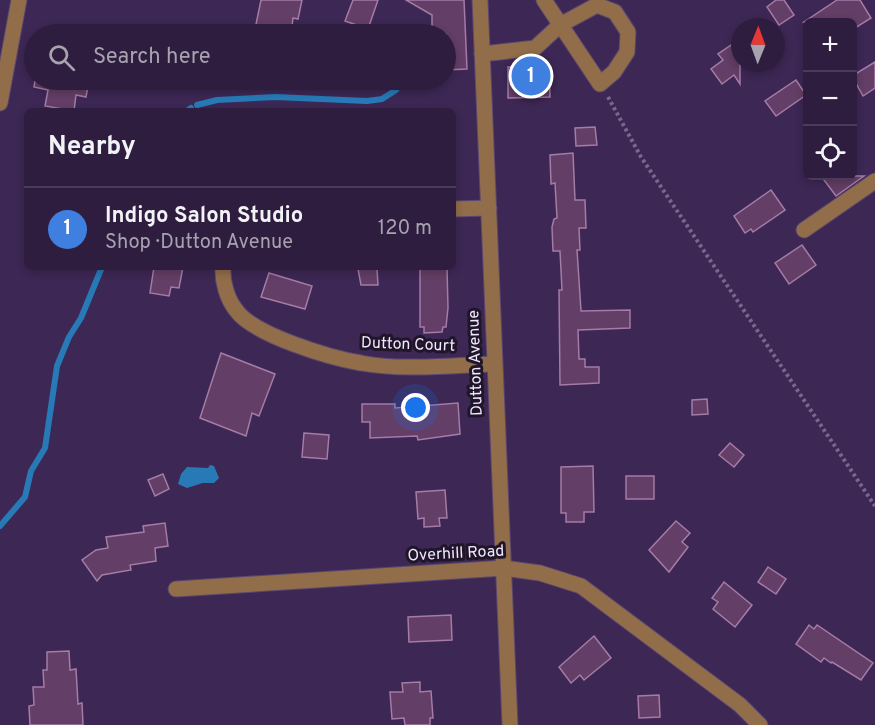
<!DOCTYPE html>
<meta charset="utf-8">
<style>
body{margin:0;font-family:Overpass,sans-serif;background:#362646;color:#f1f3f6}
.controls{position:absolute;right:18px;top:18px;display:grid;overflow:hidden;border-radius:9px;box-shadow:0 3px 9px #0003}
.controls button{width:54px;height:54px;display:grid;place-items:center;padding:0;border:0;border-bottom:2px solid #493b59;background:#2e1d3f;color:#f1f3f6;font:30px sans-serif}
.compass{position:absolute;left:731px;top:18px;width:54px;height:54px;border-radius:50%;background:#2e1d3f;box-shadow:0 3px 9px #0003;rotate:1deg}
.you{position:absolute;left:416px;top:408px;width:21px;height:21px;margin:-15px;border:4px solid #fff;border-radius:50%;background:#1a73e8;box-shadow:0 0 0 9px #1a73e833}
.badge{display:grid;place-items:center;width:39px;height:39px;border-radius:50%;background:#db2777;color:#fff;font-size:20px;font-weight:700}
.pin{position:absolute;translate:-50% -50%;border:3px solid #fff;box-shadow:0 2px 6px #0006}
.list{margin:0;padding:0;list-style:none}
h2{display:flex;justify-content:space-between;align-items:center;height:78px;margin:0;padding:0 24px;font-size:26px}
h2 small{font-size:20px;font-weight:400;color:#a7a2b0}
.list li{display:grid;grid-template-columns:39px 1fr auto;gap:18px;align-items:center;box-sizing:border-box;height:84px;padding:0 24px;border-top:2px solid #493b59}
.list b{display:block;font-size:22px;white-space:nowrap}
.list p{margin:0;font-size:20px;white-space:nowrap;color:#a7a2b0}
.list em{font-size:20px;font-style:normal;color:#a7a2b0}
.icon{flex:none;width:33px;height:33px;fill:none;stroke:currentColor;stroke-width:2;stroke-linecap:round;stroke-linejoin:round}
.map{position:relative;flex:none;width:875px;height:725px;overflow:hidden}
.search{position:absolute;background:#2e1d3f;box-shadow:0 3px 9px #0003;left:24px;top:24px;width:432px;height:66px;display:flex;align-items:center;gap:15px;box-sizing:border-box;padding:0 21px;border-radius:33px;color:#a7a2b0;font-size:22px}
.panel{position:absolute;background:#2e1d3f;box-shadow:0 3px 9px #0003;left:24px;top:108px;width:432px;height:162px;border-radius:9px}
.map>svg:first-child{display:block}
.water{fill:#277ab6}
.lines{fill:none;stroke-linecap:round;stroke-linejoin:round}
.stream{stroke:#277ab6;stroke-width:6}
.building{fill:#633e66;stroke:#a57ba7;stroke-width:1.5}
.minor-casing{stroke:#5a466f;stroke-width:17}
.path{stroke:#79678c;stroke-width:4;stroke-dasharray:3 3;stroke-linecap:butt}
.minor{stroke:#916d49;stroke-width:15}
.labels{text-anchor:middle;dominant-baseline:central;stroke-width:6;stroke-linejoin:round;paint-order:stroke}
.street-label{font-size:16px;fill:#f2e8ff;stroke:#1f162a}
</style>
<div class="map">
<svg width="875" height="725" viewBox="0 0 875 725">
<rect width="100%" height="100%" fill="#3d2754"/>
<path class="water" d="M210 465 214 466 219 478 214 483H203L187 488 178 484 181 474 187 467 208 468Z"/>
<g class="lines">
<g class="stream">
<path d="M197 105 217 100 276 97 367 101 382 99 396 90"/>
<path d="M187 111 191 108"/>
<path d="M0 526 25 497 31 471 45 448 57 366 69 337 81 318 102 267"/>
</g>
</g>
<g class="building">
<path d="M261 0H302L298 19 293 18 291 34H254Z"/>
<path d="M353 0H378L368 29 345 21Z"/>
<path d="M406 0H464L467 69 446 70V34H432V15Z"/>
<path d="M776 0H784L794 15 779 25 767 7Z"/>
<path d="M837 0H860L871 18 852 30V22H804Z"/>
<path d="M740 39V84L734 75 722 84 711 69 723 60 718 54Z"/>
<path d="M875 62V88L863 96 852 76Z"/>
<path d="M549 66 550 97 508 98V67Z"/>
<path d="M35 80H89L86 97 76 95 74 111 45 106 48 90 34 87Z"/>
<path d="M796 80 806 95 776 116 765 101Z"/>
<path d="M595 127 597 145 576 146 575 128Z"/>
<path d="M573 153 575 200H585L586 228H579L580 250H577L581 311 630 310V328L578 330 579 359H585V367H599V383L560 385 559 290H562L560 251H553L552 227 554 219 557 218 555 183 551 184 550 155Z"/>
<path d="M821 176H864L836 196Z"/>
<path d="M771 190 785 210 753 232 751 229 745 233 734 216Z"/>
<path d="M802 245 816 265 789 284 775 263Z"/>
<path d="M154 267H183L179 288 171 287 169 296 150 293Z"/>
<path d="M420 267H447L448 308 446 327H443L442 332 424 333V327H420Z"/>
<path d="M358 269H377L378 285H361Z"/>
<path d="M269 273 312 286 305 309 261 297Z"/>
<path d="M221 353 275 374 259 416 252 413 246 436 200 418Z"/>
<path d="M707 399 708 414 692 415V400Z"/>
<path d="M458 403 460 434 418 440 417 436 370 438V422H362V404H395V408Z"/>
<path d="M304 433 329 435 327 459 302 457Z"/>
<path d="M730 443 744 455 734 467 719 455Z"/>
<path d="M593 466 594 512H584V522H566V513H561V467Z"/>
<path d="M163 474 169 489 155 496 148 480Z"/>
<rect x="626" y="476" width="28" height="23"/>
<path d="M445 490 447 518H439L440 526 424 527V518L418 519 416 492Z"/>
<path d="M676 521 690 533 682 542 688 547 669 572 649 550Z"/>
<path d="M165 523 168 546 155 548 156 561 130 565 131 570 102 575 97 581 82 560 96 550 108 548 106 537 144 532 143 526Z"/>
<path d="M768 567 786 579 776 594 758 582Z"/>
<path d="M724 582 752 605 735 627 713 609 718 602 712 598Z"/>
<path d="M451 615 452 640 409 642 408 617Z"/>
<path d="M809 625 814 629 817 625 873 663 861 680 832 662 831 663 824 658 821 662 796 644Z"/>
<path d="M594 636 611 658 584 680 580 675 571 683 559 667Z"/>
<path d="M69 651 70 670 76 669 78 704 82 703 83 725H30L29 706 34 705 33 687H44L43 670H47V652Z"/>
<path d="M420 682V692L431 691 433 718H430V725H405L404 718 392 719 390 692H403L402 683Z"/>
<path d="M659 695 660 717 639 718 638 696Z"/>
</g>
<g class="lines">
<g class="minor-casing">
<g id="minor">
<path d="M480 0 510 725"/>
<path d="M482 54 535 48 560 25 597 5 615 12 628 32 627 52 614 72 600 84 544 0"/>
<path d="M0 103 19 0"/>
<path d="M453 209 489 208"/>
<path d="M804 230 875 181"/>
<path d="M223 267C222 281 227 299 236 310 253 335 331 358 361 363 403 371 451 365 494 364"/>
<path d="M176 589 504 568 540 573 581 586 740 705 760 725"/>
</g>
</g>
<path class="path" d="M608 97 641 157 875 506"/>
<use href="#minor" class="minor"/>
</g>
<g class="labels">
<g class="street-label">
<text transform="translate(408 345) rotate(2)">Dutton Court</text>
<text transform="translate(476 363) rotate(-92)">Dutton Avenue</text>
<text transform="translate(456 554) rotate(-3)">Overhill Road</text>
</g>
</g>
</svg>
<div class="controls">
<button>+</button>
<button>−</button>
<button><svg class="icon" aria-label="locate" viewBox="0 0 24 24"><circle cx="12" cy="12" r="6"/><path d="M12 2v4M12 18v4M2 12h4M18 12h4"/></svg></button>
</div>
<svg class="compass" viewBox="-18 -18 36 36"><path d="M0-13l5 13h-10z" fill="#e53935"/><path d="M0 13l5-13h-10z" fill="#a7a2b0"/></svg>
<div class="you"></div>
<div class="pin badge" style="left:531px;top:76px;background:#3f7fe0">1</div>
<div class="search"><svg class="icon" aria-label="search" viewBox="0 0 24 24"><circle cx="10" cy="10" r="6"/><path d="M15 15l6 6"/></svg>Search here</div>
<section class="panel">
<h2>Nearby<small></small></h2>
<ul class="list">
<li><span class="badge" style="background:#3f7fe0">1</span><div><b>Indigo Salon Studio</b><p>Shop · Dutton Avenue</p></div><em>120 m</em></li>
</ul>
</section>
</div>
